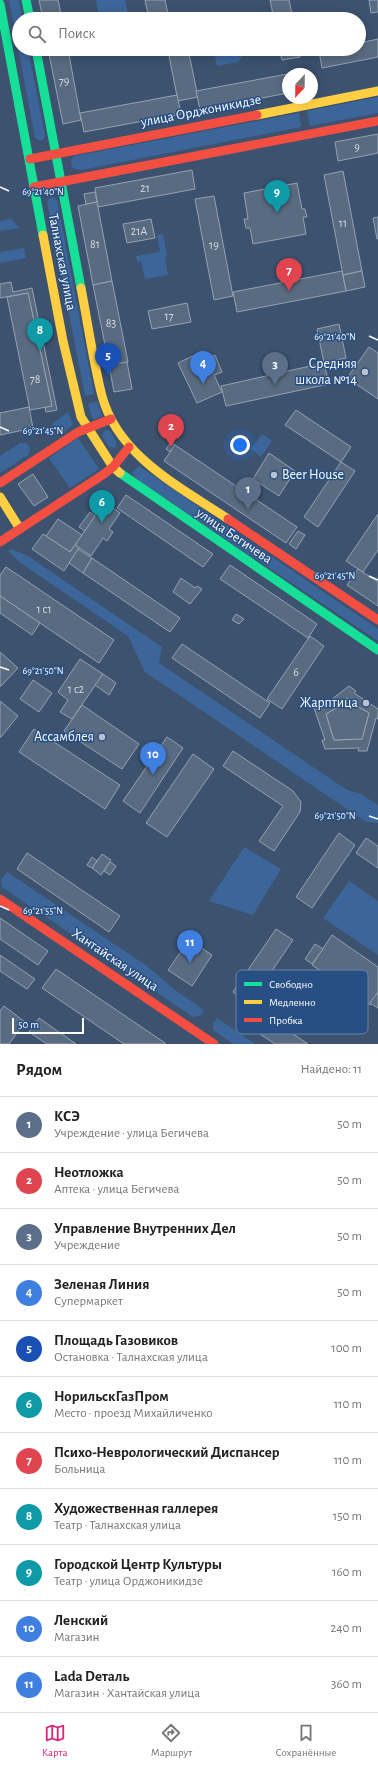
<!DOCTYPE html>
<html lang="ru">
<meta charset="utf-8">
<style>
body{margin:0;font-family:"Alegreya Sans",sans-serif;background:#f6f6f6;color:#222}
.compass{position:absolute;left:282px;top:68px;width:36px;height:36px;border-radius:50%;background:#fff;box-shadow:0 2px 10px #0003;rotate:202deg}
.scale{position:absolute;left:12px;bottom:10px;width:72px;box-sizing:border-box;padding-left:4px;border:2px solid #fff;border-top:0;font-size:11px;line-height:14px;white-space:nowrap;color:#fff;-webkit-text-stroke:3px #274f84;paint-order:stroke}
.you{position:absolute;left:240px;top:445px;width:14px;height:14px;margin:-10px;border:3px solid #fff;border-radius:50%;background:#1a73e8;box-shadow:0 0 0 6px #1a73e833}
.badge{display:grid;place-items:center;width:26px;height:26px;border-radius:50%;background:#db2777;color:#fff;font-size:13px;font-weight:700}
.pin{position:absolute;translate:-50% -33px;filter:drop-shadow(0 1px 2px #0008)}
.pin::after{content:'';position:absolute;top:21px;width:14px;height:12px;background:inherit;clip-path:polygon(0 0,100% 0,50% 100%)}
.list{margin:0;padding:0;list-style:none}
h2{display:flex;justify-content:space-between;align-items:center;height:52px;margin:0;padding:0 16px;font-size:17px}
h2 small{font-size:13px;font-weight:400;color:#767676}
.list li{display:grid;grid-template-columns:26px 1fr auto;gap:12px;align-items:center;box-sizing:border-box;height:56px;padding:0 16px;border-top:1px solid #e0e0e0}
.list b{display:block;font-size:15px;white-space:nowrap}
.list p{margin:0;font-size:13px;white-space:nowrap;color:#767676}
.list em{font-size:13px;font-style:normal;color:#767676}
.icon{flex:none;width:22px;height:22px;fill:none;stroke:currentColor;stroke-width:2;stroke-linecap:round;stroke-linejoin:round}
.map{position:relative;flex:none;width:378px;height:1044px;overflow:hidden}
.search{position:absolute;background:#fff;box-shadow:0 2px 10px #0003;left:12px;right:12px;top:12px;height:44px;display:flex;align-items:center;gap:10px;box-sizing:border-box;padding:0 14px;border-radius:22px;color:#767676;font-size:15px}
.sheet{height:668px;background:#fff}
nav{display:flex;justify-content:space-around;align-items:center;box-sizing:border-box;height:56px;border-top:1px solid #e0e0e0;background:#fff;font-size:11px;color:#767676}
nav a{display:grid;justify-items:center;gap:2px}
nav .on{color:#db2777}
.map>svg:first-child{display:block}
.green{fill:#3c6699}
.building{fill:#596b81;stroke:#96a2b3;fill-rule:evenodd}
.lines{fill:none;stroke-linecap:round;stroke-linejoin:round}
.fast{stroke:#16e098;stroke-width:9}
.slow{stroke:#ffcf43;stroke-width:9}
.jam{stroke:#f24e42;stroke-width:9}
.ticks{fill:none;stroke:#fff;stroke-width:1.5}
.poi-dot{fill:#bbc2cd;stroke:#274f84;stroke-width:1.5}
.labels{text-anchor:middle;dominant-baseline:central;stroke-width:3;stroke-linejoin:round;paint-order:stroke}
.number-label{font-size:12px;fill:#d6dae0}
.street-label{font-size:14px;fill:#fff;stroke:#274f84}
.poi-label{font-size:14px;fill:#fff;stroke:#274f84;text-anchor:end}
.key{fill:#274f84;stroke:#6884a9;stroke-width:1}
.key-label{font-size:11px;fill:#fff}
.ticks-label{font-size:10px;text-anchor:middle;fill:#fff;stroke:#274f84;stroke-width:3;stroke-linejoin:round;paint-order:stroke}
</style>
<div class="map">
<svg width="378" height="1044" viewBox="0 0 378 1044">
<rect width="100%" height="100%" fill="#3c526f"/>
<g class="green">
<path d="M9 0H19L22 19H19V49H28L45 135 44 139 40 141 35 138Z"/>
<path d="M96 0H125L129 19H99Z"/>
<path d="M218 49H241L242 57 238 62 217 66 214 52Z"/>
<path d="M378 97V113L310 126 307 111Z"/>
<path d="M299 113 301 127 81 170 74 169C70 164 70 160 75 156Z"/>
<path d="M52 197 57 200 94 394 85 396 47 201Z"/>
<path d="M11 219 20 228 0 231V221Z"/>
<path d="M163 234 167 256 165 257 168 275 145 279 141 261 137 262 136 256 160 252 157 235Z"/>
<path d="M24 248 26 258 0 263V252Z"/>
<path d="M97 401 102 416 93 420 88 404Z"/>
<path d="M68 412 73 425 64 432 57 431 52 424Z"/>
<path d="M105 430 110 431 117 443 115 448 109 447 102 436Z"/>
<path d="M262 434 272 441 261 457 251 449Z"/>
<path d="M78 438 99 469 70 488 49 458Z"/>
<path d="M20 443C26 442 29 444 30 450L28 455 0 473V456Z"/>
<path d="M139 466 378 629V641L138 480 132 473Z"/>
<path d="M11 549 28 556 162 647 159 663 347 790 361 794 378 805V823L366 822 145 672 128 636 22 564 8 551Z"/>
<path d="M244 847 281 869 253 915 209 901Z"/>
<path d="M7 872 147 966 175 990 204 1010 200 1016 193 1017 2 887 1 880Z"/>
<path d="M349 881 378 901V955L323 918Z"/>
<path d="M217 1018 255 1044H233L213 1030V1024Z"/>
</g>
<g class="building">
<path d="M39 0H58L62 19H43Z"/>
<path d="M145 0H165L169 19H149Z"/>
<path d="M270 0H289L293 19H274Z"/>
<path d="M369 0H378V12L371 13Z"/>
<path d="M378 39V57L322 68 319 51 327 49H359V43Z"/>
<path d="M48 49H68L81 120 63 124Z"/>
<path d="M154 49H175L155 53Z"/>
<path d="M175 49H188L198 97 178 101 168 51Z"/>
<path d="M279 49H298L300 57 282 60Z"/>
<path d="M293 73 288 74V93L200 110 196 91Z"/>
<path d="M177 95 181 114 84 132 80 113Z"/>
<path d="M378 134V153L338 161 335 142Z"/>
<path d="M192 170 195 189 98 207 95 188Z"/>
<path d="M343 171 362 271 343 275 324 175Z"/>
<path d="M297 183 302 209H305L307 217H303L306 234 253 244 250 228H246L244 219H248L244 193Z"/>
<path d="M95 192 97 202 86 204 84 194Z"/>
<path d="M214 196 233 296 214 300 195 199Z"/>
<path d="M97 202 112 281 93 285 78 206Z"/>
<path d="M378 217V239H377L373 218Z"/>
<path d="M151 219 155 238 127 243 123 224Z"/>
<path d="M342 271 346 291 237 312 233 292Z"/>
<path d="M362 271 365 287 346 291 343 275Z"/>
<path d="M112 281 128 362 109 365 93 285Z"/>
<path d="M11 282 13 292 32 288 57 410 46 412 45 407 52 406 28 293 0 298V284Z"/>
<path d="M28 293 52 406 30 410 7 297Z"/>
<path d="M187 303 191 322 152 329 148 311Z"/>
<path d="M339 324 346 358 324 363 317 329Z"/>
<path d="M369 347 378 353V399L347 378Z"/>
<path d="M203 351 206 359 215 355 222 372 214 375 222 392 197 403 178 363Z"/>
<path d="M127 362 132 389 114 392 109 365Z"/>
<path d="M324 363 329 384 226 406 221 386Z"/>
<path d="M29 407 33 428 0 435V413Z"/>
<path d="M296 410 351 447 341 462 285 425Z"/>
<path d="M171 442 175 445 170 452 166 449Z"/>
<path d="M175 445 297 527 286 543 164 461Z"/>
<path d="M269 453 295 471 279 496 253 479Z"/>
<path d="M341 462 355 471 318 527 304 517Z"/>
<path d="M33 474 48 497 34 506 18 484Z"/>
<path d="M126 495 213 554 203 567 117 508Z"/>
<path d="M104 502 120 513 109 529 113 532 107 541 103 538 91 556 75 545Z"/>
<path d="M90 512 95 516 85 531 79 527Z"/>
<path d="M378 514V550L363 572 346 561Z"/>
<path d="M58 519 82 535 70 552 46 536Z"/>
<path d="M298 531 305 535 296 549 289 544Z"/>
<path d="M43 534 70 552 75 545 79 548 64 571 32 549Z"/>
<path d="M78 549 92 558 83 573 69 563Z"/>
<path d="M92 558 180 618 170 632 83 573Z"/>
<path d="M230 565 317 624 308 638 220 579Z"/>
<path d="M6 567 114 640 99 663 0 596V575Z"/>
<path d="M358 569 378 582V606L347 585Z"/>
<path d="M181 578 195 588 197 586 202 589 190 604 173 592Z"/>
<path d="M0 596 40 623 32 635 0 613Z"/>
<path d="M236 614 244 619 239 624 232 620Z"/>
<path d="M310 636 324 646 282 709 267 699Z"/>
<path d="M182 644 270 703 260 718 172 658Z"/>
<path d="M0 652 18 668 1 686H0Z"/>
<path d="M80 659 103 674 72 719 60 712 68 700 58 692Z"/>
<path d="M103 674 116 683 109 695 95 685Z"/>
<path d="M33 680 52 693 39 712 20 699Z"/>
<path d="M349 686 356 691 354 693 378 709V719L376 718 367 751H358L359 748 325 749 322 740H325L314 708 322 703 323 706ZM347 698 355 705 369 713 362 739 334 740 326 714 335 709Z"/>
<path d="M347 698 355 705 369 713 362 739 334 740 326 714 335 709Z"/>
<path d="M0 701 18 716 1 737H0Z"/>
<path d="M82 705 139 744 122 769 64 731Z"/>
<path d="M34 729 120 785 105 809 19 752Z"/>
<path d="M167 737 183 748 140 813 123 801Z"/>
<path d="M233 751 293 791 301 802 300 812 274 851 259 841 283 806 223 766Z"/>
<path d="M193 754 214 769 167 837 146 823Z"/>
<path d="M339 833 355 845 312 908 296 897Z"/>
<path d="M366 838 378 846V868L356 853Z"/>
<path d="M27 853 120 916 109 932 17 869Z"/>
<path d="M102 854 111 860 101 875 92 868Z"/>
<path d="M92 857 97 861 92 868 87 865Z"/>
<path d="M110 862 116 866 110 875 104 871Z"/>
<path d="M0 918 48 951 38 965 0 939Z"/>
<path d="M276 929 293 940 250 1003 233 992Z"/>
<path d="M332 935 378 967V992L370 1005 312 965Z"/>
<path d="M189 940 212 955 192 986 168 970Z"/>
<path d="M315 944 323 949 312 964 305 959Z"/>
<path d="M0 955 35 979 27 989 0 971Z"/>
<path d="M56 969 165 1043V1044H124L42 988Z"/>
<path d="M378 992V1008L370 1003Z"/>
<path d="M249 1004 308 1044H275L239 1020Z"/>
<path d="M4 1006 25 1022 9 1044H0V1011Z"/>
<path d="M39 1018 76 1044H47L29 1032Z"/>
</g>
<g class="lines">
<g class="fast">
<path d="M26 0 30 19"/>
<path d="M0 4 43 235"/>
<path d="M36 49 81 288"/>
<path d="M120 473 378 650"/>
</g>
<g class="slow">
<path d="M257 115 378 91"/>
<path d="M43 235 63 341 81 417 113 467 120 473"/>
<path d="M81 288C88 324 93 361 102 396 118 456 180 487 228 519"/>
<path d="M0 497 20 529"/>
</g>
<g class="jam">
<path d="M30 159 257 115"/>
<path d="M34 187 378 121"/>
<path d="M0 483 78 432 111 419"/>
<path d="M228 519 378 620"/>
<path d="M0 542 104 474 113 467 129 447"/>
<path d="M0 899 214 1044"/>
</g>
</g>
<path class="ticks" d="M0 187 9 191M369 336 378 340M0 427 9 431M369 576 378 580M0 667 9 670M369 816 378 819M0 906 9 910"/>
<g class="poi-dot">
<circle cx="365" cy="372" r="4"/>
<circle cx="274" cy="475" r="4"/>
<circle cx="366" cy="703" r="4"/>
<circle cx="102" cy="737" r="4"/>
</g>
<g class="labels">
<g class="number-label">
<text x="64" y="81">79</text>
<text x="357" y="147">9</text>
<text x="145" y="188">21</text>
<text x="343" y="223">11</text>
<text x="139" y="231">21А</text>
<text x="95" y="244">81</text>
<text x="214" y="245">19</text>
<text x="169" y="316">17</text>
<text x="111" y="323">83</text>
<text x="35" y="379">78</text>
<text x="44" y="609">1 с1</text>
<text x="296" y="672">6</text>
<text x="76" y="689">1 с2</text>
</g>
<g class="street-label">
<text transform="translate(201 111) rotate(-11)">улица Орджоникидзе</text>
<text transform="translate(62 262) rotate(79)">Талнахская улица</text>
<text transform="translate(234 536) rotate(34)">улица Бегичева</text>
<text transform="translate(115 960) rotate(34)">Хантайская улица</text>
</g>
<g class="poi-label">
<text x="357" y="364">Средняя<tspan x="357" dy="16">школа №14</tspan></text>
<text x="282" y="475" text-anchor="start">Beer House</text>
<text x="358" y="703">Жарптица</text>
<text x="94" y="737">Ассамблея</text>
</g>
</g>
<rect x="236" y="970" width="132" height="64" rx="6" class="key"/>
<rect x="244" y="982" width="18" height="4" fill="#16e098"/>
<rect x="244" y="1000" width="18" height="4" fill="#ffcf43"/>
<rect x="244" y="1018" width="18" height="4" fill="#f24e42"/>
<g class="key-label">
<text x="269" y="988">Свободно</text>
<text x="269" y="1006">Медленно</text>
<text x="269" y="1024">Пробка</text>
</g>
<g class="ticks-label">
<text x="43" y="195">69°21'40"N</text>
<text x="335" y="340">69°21'40"N</text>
<text x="43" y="434">69°21'45"N</text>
<text x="335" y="579">69°21'45"N</text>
<text x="43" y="674">69°21'50"N</text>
<text x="335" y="819">69°21'50"N</text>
<text x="43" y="914">69°21'55"N</text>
</g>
</svg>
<svg class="compass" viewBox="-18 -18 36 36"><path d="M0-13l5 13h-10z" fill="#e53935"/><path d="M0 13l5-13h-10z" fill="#767676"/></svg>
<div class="scale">50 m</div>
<div class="you"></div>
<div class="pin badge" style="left:248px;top:510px;background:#5c6f8a">1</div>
<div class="pin badge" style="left:171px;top:447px;background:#e0444e">2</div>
<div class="pin badge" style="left:275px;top:385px;background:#5c6f8a">3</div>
<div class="pin badge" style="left:203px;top:384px;background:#3f7fe0">4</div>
<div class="pin badge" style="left:108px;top:376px;background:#1a4fb4">5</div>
<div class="pin badge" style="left:102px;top:523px;background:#0f9aa8">6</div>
<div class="pin badge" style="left:289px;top:291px;background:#e0444e">7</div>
<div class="pin badge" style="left:40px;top:351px;background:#0f9aa8">8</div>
<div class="pin badge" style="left:277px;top:213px;background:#0f9aa8">9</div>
<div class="pin badge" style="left:153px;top:775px;background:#3f7fe0">10</div>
<div class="pin badge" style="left:190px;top:963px;background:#3f7fe0">11</div>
<div class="search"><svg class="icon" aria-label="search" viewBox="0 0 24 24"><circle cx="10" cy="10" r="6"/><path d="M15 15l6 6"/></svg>Поиск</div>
</div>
<section class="sheet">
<h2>Рядом<small>Найдено: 11</small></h2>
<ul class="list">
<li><span class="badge" style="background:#5c6f8a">1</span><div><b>КСЭ</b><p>Учреждение · улица Бегичева</p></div><em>50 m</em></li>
<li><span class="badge" style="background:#e0444e">2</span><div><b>Неотложка</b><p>Аптека · улица Бегичева</p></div><em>50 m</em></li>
<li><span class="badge" style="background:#5c6f8a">3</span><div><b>Управление Внутренних Дел</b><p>Учреждение</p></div><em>50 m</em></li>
<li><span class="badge" style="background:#3f7fe0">4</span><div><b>Зеленая Линия</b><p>Супермаркет</p></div><em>50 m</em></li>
<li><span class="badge" style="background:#1a4fb4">5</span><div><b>Площадь Газовиков</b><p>Остановка · Талнахская улица</p></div><em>100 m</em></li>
<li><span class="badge" style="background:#0f9aa8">6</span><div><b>НорильскГазПром</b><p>Место · проезд Михайличенко</p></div><em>110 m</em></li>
<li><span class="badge" style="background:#e0444e">7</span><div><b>Психо-Неврологический Диспансер</b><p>Больница</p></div><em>110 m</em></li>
<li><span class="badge" style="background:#0f9aa8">8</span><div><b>Художественная галлерея</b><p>Театр · Талнахская улица</p></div><em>150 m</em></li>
<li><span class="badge" style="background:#0f9aa8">9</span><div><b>Городской Центр Культуры</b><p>Театр · улица Орджоникидзе</p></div><em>160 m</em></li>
<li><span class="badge" style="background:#3f7fe0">10</span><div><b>Ленский</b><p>Магазин</p></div><em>240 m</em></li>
<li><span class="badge" style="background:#3f7fe0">11</span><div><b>Lada Dеталь</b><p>Магазин · Хантайская улица</p></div><em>360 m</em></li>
</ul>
</section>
<nav>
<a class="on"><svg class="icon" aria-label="map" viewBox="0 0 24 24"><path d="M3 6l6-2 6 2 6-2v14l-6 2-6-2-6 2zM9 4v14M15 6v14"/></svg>Карта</a>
<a><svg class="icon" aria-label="directions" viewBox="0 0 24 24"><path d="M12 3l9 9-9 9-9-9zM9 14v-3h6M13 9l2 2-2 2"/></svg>Маршрут</a>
<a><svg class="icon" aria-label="saved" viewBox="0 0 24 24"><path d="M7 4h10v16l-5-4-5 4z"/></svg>Сохранённые</a>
</nav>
